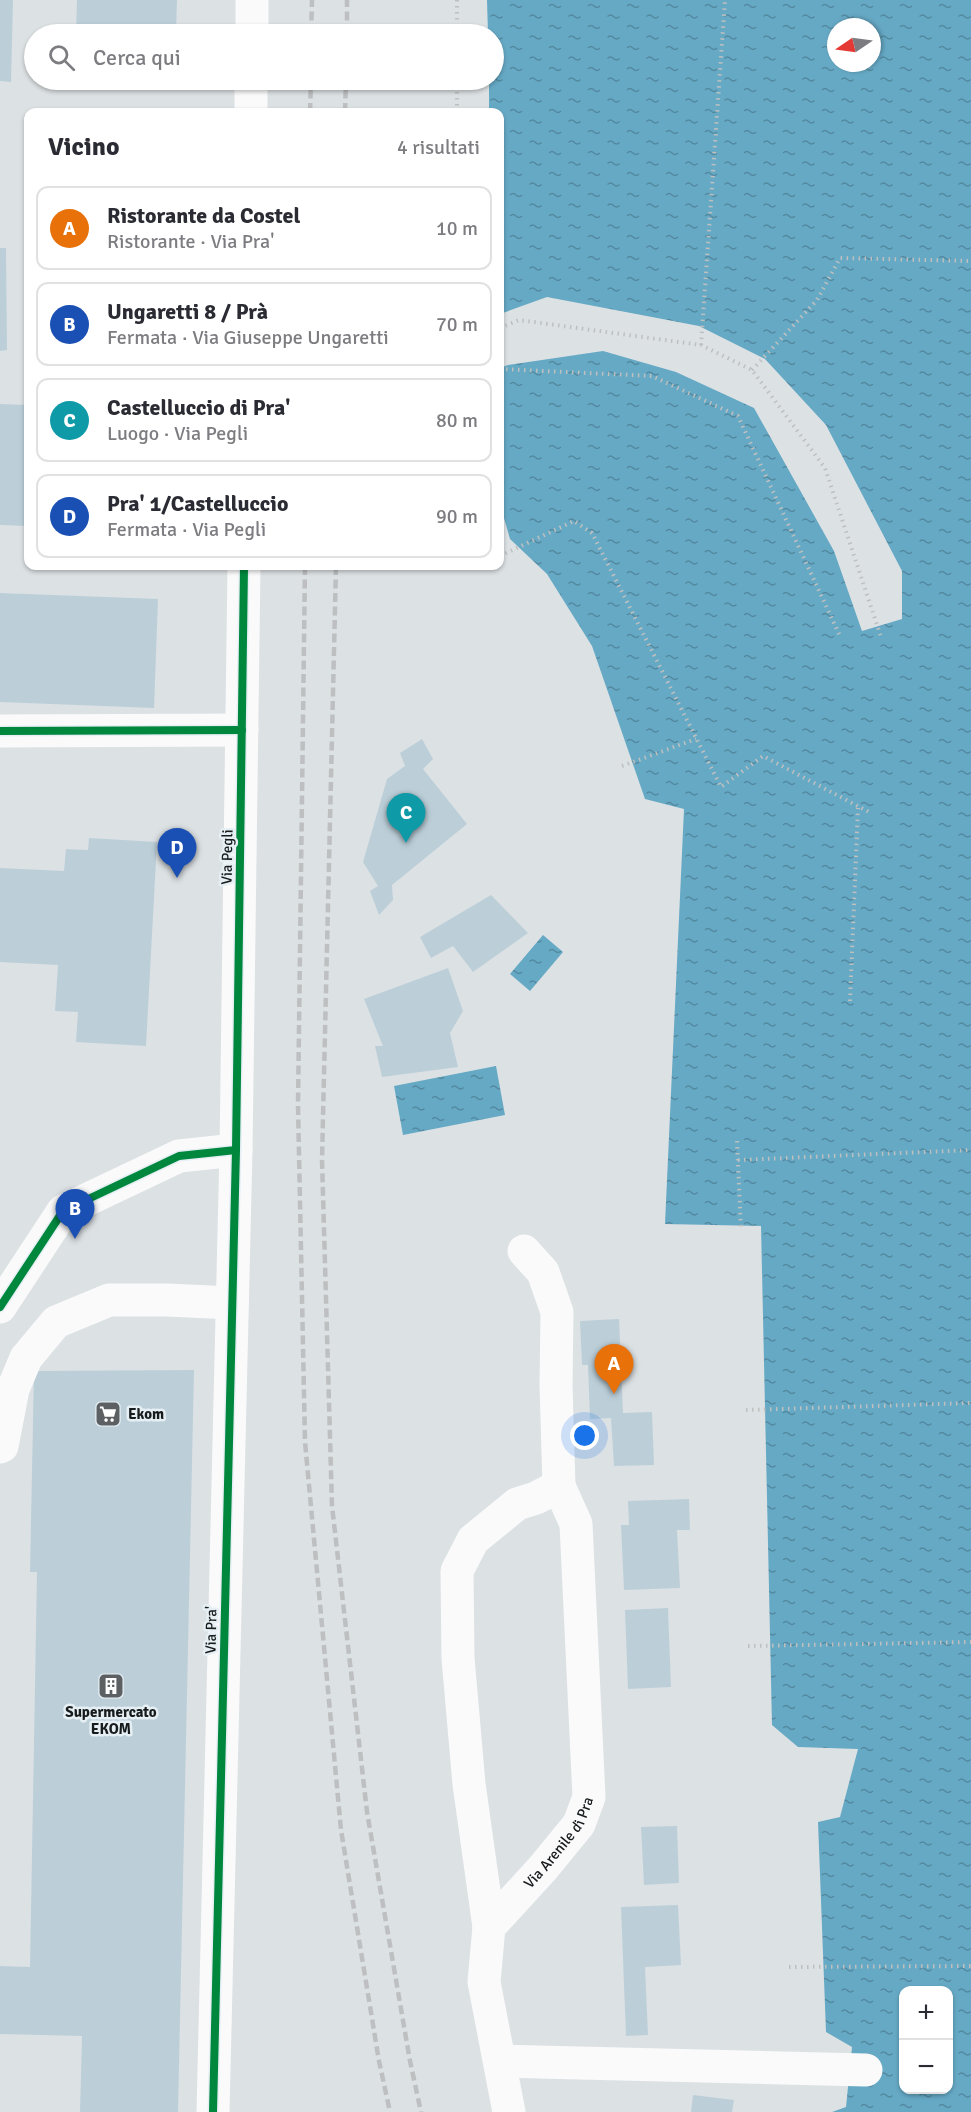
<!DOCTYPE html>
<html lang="it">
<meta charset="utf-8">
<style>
body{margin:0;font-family:Signika,sans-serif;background:#f7f7f7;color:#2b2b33}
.controls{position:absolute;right:18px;bottom:18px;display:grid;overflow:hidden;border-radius:12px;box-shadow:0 2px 4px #0004}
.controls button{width:54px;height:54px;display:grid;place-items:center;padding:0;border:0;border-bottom:2px solid #e1e1e2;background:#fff;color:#2b2b33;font:30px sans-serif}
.compass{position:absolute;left:827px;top:18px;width:54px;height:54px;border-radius:50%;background:#fff;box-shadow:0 2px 4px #0004;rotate:257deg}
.you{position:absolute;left:585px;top:1436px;width:21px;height:21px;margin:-15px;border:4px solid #fff;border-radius:50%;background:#1a73e8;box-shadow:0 0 0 9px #1a73e833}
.badge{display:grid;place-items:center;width:39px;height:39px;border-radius:50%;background:#b45309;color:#fff;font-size:20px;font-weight:700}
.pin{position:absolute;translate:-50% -50px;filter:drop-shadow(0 2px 3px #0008)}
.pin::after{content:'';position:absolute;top:32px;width:21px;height:18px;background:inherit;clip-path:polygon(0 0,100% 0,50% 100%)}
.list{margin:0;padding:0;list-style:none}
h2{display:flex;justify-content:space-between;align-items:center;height:78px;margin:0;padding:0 24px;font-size:26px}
h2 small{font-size:20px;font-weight:400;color:#7c7c81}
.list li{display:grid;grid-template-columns:39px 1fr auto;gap:18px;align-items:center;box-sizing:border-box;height:84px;margin:0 12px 12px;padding:0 12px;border:2px solid #e1e1e2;border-radius:12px}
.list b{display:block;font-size:22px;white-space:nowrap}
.list p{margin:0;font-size:20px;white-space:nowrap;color:#7c7c81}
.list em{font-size:20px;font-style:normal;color:#7c7c81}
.icon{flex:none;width:33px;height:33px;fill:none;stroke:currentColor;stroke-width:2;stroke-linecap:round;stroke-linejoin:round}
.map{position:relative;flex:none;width:971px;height:2112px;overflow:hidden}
.search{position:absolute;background:#fff;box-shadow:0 2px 4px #0004;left:24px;top:24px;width:480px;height:66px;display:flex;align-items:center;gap:15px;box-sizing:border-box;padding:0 21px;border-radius:33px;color:#7c7c81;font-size:22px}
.panel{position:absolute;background:#fff;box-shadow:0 2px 4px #0004;left:24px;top:108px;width:480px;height:462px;border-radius:12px}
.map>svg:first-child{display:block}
.water{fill:url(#water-ripples);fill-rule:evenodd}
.building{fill:#bccfd9}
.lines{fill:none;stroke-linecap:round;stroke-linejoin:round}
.path{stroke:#bec0c0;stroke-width:4;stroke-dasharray:1.5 4.5;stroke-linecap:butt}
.minor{stroke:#fafafb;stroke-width:33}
.major{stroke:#fafafb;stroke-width:33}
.rail{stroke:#bdbfc0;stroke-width:4.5;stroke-dasharray:9 4.5;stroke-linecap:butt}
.cycleway-casing{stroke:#e5eff4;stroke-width:11}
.cycleway{stroke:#00873e;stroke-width:8}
.labels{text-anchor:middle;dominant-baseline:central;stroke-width:5;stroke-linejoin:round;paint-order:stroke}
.street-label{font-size:15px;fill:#171b1c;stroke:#e5eff4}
.poi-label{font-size:15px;font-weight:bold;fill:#171b1c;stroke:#e5eff4;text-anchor:start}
</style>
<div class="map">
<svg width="971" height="2112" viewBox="0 0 971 2112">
<defs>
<pattern id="water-ripples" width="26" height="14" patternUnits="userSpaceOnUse" patternTransform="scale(1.5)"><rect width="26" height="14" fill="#66a9c5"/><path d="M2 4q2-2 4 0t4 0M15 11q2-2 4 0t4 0" fill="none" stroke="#53899f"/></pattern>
</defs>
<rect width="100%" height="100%" fill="#dce1e4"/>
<g class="water">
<path d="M487 0H971V2112H832L846 2107 852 2047 826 2032 818 1822 840 1817 858 1749 798 1747 772 1725 761 1226 665 1224 684 809 645 799 592 646 547 574 510 539 500 504V368L508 365 603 351 676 372 754 408 834 551 862 631 902 619V571L826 425 765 359 699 326 547 297 500 314V112H489V80H494V34H488ZM836 27H872V63H836ZM904 1990H948V2090H904Z"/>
<path d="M543 935 563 952 530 991 510 974Z"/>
<path d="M496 1066 505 1115 403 1135 394 1086Z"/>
</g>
<g class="building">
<path d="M0 0H13L11 82 0 81Z"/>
<path d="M77 0H177L176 34H76Z"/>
<path d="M0 248H6L7 350 0 351Z"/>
<path d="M0 404 28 405V526L0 525Z"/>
<path d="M0 593 158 599 154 708 0 702Z"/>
<path d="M422 739 433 759 423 769 467 824 392 885 393 900 379 915 370 891 378 886 363 862 387 779 405 766 400 753Z"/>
<path d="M89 838 157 842 146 1046 76 1042 78 1012 55 1011 58 965 0 962V868L64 871 66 849 88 850Z"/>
<path d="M491 895 528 933 473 972 453 946 431 958 420 937Z"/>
<path d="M448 968 463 1011 450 1033 458 1067 382 1077 375 1046H383L364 999Z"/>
<path d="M619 1319 623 1413 652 1412 654 1465 614 1466 611 1418 590 1419 588 1365H582L580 1321Z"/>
<path d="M194 1370 178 2112H80L82 2036 0 2034V1966L30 1967 37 1572H30L34 1371Z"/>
<path d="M689 1499 690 1530H677L680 1588 624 1590 621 1525H629L628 1501Z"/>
<path d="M668 1608 671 1687 628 1689 625 1610Z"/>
<path d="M677 1826 679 1883 644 1885 641 1827Z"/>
<path d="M678 1905 681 1965 645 1967 648 2035 626 2036 621 1907Z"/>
<path d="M693 2095 734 2100 732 2112H691Z"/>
</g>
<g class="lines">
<g class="path">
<path d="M457 0V34"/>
<path d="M457 80V112"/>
<path d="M500 328 519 320 701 345 752 370 825 468 881 637"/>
<path d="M701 345 725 0"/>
<path d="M500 369 652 376 738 416 840 636"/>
<path d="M752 370 817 300 840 258 971 261"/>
<path d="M500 556 574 521 592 533 721 787 763 756 869 812"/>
<path d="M622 766 696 739"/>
<path d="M850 1001 858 808"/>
<path d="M737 1141 741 1230"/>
<path d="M738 1160 971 1150"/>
<path d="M746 1410 971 1403"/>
<path d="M748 1646 971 1642"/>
<path d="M789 1967 971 1966"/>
</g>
<g class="minor">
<path d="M0 731 242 730"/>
<path d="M0 1307 63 1211 179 1156 236 1150"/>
<path d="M0 1447 2 1446 13 1389 26 1358 56 1322 109 1300H167L232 1303"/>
<path d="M489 1927 469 1784 458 1658 457 1571 473 1540 517 1504 536 1498 559 1486 556 1385 557 1312 543 1272 524 1251"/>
<path d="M500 2061 866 2070"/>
<path id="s1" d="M509 2112 484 1982 489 1927 543 1868 579 1824 589 1797 576 1524 559 1486"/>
</g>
<g class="major">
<path d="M252 34V0"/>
<path d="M251 112V80"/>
<path d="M213 2112 236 1150 244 566"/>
</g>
<g class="rail">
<path d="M311 34 312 0"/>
<path d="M347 34V0"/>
<path d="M310 112 311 80"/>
<path d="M345 112 346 80"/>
<path d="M305 566 298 1105 305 1442 341 1830 379 2061 390 2112"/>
<path d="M336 566 322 1160 332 1506 367 1812 410 2061 421 2112"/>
</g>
<g class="cycleway-casing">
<g id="cycleway">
<path d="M0 731 242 730"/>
<path d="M0 1307 63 1211 179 1156 236 1150"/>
<path d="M213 2112 236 1150 244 566"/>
</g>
</g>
<use href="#cycleway" class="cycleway"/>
</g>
<defs>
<g id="supermarket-square" transform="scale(1.35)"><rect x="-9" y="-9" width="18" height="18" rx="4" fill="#5c6062" stroke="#e5eff4"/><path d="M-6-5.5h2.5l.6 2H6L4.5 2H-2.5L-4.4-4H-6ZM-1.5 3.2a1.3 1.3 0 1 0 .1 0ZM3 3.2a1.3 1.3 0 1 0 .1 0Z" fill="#fff"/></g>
<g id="building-square" transform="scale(1.35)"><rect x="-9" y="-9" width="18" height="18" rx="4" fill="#5c6062" stroke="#e5eff4"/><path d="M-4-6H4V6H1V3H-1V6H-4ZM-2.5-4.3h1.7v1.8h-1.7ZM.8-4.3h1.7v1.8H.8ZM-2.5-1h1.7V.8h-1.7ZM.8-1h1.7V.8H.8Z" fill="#fff"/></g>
</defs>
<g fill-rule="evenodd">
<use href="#supermarket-square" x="108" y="1414"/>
<use href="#building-square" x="111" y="1686"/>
</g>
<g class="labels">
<g class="street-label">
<text transform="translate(227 857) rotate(-89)">Via Pegli</text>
<text transform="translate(211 1630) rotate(-89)">Via Pra'</text>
<text stroke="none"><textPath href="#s1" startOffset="298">Via Arenile di Pra</textPath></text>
</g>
<g class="poi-label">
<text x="128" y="1414">Ekom</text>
<text x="111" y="1712" text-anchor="middle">Supermercato<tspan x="111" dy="17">EKOM</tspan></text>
</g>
</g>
</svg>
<div class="controls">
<button>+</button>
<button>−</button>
</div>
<svg class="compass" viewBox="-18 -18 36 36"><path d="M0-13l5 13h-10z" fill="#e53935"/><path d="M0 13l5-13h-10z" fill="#7c7c81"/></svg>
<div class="you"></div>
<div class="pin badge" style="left:614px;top:1394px;background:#e8710a">A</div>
<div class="pin badge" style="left:75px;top:1239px;background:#1a4fb4">B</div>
<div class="pin badge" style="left:406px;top:843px;background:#0f9aa8">C</div>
<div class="pin badge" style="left:177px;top:878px;background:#1a4fb4">D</div>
<div class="search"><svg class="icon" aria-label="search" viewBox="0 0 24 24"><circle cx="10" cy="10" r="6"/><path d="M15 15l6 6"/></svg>Cerca qui</div>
<section class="panel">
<h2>Vicino<small>4 risultati</small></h2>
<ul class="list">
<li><span class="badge" style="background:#e8710a">A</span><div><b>Ristorante da Costel</b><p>Ristorante · Via Pra'</p></div><em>10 m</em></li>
<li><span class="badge" style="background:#1a4fb4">B</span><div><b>Ungaretti 8 / Prà</b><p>Fermata · Via Giuseppe Ungaretti</p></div><em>70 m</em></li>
<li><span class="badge" style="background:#0f9aa8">C</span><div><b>Castelluccio di Pra'</b><p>Luogo · Via Pegli</p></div><em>80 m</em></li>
<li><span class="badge" style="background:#1a4fb4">D</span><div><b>Pra' 1/Castelluccio</b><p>Fermata · Via Pegli</p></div><em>90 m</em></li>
</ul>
</section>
</div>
